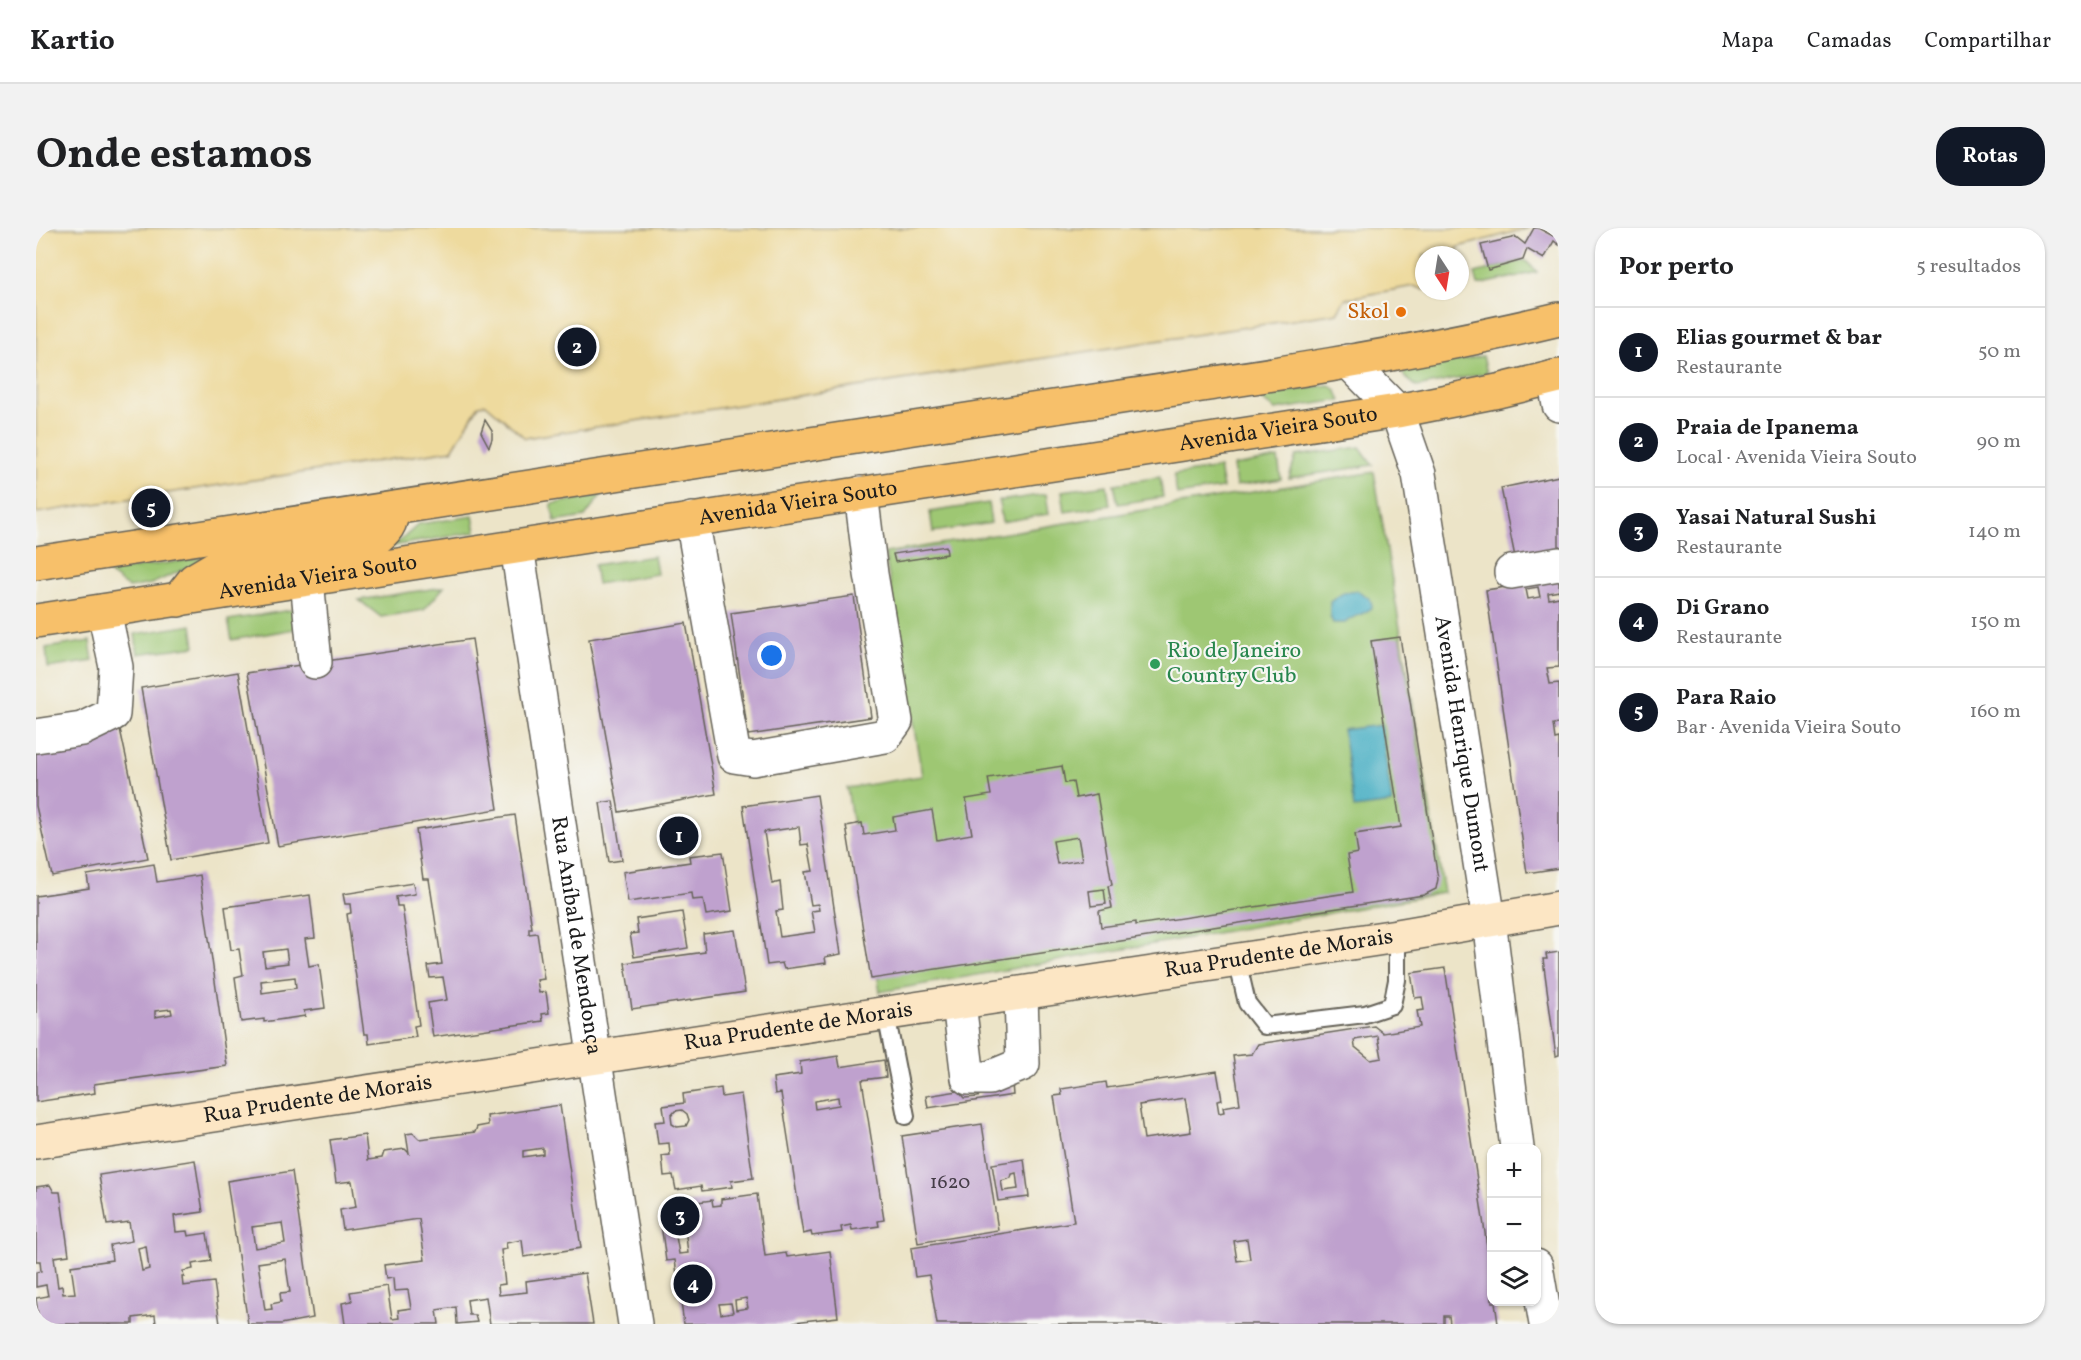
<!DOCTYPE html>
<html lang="pt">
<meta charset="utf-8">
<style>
body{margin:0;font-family:Vollkorn,serif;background:#f2f2f2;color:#202124}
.controls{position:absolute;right:18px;bottom:18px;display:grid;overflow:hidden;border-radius:12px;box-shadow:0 2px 4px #0004}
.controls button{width:54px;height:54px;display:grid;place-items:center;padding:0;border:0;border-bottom:2px solid #e0e0e0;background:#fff;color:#202124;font:30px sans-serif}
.compass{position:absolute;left:1379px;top:18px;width:54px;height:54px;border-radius:50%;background:#fff;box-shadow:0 2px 4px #0004;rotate:168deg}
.you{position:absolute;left:736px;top:428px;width:21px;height:21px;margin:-15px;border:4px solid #fff;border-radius:50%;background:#1a73e8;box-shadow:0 0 0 9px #1a73e833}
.badge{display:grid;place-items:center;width:39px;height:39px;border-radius:50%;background:#111827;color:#fff;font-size:20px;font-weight:700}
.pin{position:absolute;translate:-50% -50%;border:3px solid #fff;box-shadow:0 2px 6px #0006}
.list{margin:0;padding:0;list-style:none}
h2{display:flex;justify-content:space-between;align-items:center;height:78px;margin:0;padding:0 24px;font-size:26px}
h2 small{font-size:20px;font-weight:400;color:#757577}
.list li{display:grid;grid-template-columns:39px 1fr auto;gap:18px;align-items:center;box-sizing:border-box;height:90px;padding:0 24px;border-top:2px solid #e0e0e0}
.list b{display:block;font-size:22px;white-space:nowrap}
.list p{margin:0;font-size:20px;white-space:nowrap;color:#757577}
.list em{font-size:20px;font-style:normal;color:#757577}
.icon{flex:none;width:33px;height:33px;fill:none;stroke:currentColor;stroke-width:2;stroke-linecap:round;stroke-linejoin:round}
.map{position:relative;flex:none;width:1523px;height:1096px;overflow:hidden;border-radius:24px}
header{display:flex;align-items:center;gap:36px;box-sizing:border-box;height:84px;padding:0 30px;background:#fff;border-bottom:2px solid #e0e0e0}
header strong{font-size:28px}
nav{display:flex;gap:33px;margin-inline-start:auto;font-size:21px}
.intro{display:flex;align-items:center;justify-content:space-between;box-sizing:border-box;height:144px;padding:0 36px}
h1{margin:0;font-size:42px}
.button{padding:15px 27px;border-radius:24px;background:#111827;color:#fff;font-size:21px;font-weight:700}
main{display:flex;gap:36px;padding:0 36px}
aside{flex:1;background:#fff;border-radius:24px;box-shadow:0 2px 4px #0004}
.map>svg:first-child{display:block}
.green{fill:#9ec773;stroke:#5d7248;stroke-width:1.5}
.sand{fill:#eeda9e;stroke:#857b5d;stroke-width:1.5}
.water{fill:#44adc3;stroke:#306470;stroke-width:1.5}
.building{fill:#bfa1ce;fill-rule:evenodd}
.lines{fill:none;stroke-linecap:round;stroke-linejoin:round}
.service-casing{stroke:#656258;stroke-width:20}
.minor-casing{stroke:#656258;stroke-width:36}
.tertiary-casing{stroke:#656258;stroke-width:36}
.secondary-casing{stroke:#656258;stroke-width:36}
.trunk-casing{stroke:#656258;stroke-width:36}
.service{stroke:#fff;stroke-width:16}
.minor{stroke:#fff;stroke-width:33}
.tertiary{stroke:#fff;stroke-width:33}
.secondary{stroke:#fce6c4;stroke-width:33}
.trunk{stroke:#f7c06b;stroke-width:33}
.food-dot{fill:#e8710a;stroke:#f6f6f2;stroke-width:2}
.leisure-dot{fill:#2e9e5b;stroke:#f6f6f2;stroke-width:2}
.labels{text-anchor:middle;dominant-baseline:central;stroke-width:4.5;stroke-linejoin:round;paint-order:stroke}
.number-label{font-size:20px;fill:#453d48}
.food-label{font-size:22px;fill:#c56008;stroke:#f6f6f2;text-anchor:end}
.street-label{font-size:22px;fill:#1c1c1c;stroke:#f6f6f2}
.leisure-label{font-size:22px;fill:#27864d;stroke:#f6f6f2;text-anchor:start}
</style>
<header>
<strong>Kartio</strong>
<nav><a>Mapa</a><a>Camadas</a><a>Compartilhar</a></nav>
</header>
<div class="intro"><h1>Onde estamos</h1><a class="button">Rotas</a></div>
<main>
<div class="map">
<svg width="1523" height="1096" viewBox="0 0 1523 1096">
<rect width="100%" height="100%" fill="#f6f6f2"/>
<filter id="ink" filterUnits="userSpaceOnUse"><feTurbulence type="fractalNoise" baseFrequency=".0167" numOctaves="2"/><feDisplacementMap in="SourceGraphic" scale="12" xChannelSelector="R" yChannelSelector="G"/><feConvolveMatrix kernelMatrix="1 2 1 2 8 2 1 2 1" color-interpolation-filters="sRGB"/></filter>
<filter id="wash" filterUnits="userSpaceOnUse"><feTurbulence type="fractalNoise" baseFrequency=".008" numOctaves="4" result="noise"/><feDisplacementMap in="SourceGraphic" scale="24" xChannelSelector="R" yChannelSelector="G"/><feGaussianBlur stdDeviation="1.35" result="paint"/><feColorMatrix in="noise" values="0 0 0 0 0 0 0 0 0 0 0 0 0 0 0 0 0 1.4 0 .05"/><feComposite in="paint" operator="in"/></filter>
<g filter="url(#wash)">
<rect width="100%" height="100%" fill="#ece4c8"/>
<g class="green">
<path d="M1489 32 1501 44 1442 57 1439 45Z"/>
<path d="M1447 128 1451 145 1381 159 1368 148 1367 144Z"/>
<path d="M1293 157 1300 162 1305 172 1239 182 1220 168Z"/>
<path d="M1324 219 1337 237 1253 250 1260 228Z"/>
<path d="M1242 230 1245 251 1200 258 1197 238Z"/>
<path d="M1183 240 1187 260 1141 267 1138 247Z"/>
<path d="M1338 244 1408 665 844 764 811 560 886 548 849 325Z"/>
<path d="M1124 249 1127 269 1082 276 1078 256Z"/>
<path d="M1071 257 1074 277 1029 284 1026 263Z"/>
<path d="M1010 266 1013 286 966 294 963 273Z"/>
<path d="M565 267 549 289 519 294 515 276Z"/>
<path d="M952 275 955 295 897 304 894 284Z"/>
<path d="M437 288 440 304 350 319 365 312 383 296Z"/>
<path d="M618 328 621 346 561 356 558 337Z"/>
<path d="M171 329 172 331 115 356 93 360 71 344Z"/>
<path d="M408 359 388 382 345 389 323 372Z"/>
<path d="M267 380 270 399 196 412 192 392Z"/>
<path d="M156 397 159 418 102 426 99 406Z"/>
<path d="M54 413 57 433 12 440 10 420Z"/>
</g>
<path class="sand" d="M0 0H1493L1423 19 1421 21 1422 27H1388V62L1378 58 1309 71 1301 85 489 210 450 176 443 177 416 222 0 285Z"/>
<g class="water">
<path d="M1322 363C1329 367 1336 370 1336 379 1328 388 1318 386 1309 395H1297L1294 388V374L1307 365Z"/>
<path d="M1345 497 1356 575 1318 580 1307 502Z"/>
</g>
<g id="blocks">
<g class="building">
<path d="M1498 0H1502L1517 8 1520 0H1523V17L1518 13 1508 31 1491 21 1487 32 1452 42 1445 17 1480 9 1489 16Z"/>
<path d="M449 192 456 203V211L453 219 445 204Z"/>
<path d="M1523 248V325L1480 334 1465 260Z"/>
<path d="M910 318 911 326 859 334 857 326Z"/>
<path d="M1523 351V363L1512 365 1513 371 1523 369V439L1511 440 1514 456 1523 455V495L1517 496 1519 511 1523 510V640L1491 645 1450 362ZM1502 359 1504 369 1492 371 1490 361Z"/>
<path d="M818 368 835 489 712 507 695 385Z"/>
<path d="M650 395 680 566 583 584 553 411Z"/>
<path d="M1364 409 1402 651 1400 661 1388 667 835 751 810 598 826 595 828 607 859 602 857 589 896 582 901 612 936 606 930 571 955 567 952 550 1026 538 1029 555 1037 554 1040 570 1061 566 1076 657 1072 658 1076 680 1063 683 1065 699 1100 694V697L1317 664 1311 627 1322 625 1319 606 1365 599 1335 413ZM1042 609 1046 632 1021 636 1017 613ZM1068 661 1070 676 1055 678 1053 663Z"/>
<path d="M436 411 462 581 242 618 211 445Z"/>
<path d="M202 444 232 615 135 632 105 460Z"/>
<path d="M84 501 112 630 16 648 0 578V516Z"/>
<path d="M781 567 805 726 789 729 790 735 748 741 746 735 731 737 707 578ZM763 599 765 617 772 616 777 643 769 644 775 677 782 676 783 682 775 683 779 704 744 709 740 683 747 682 744 654 736 656 728 604Z"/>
<path d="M577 573 586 632 573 634 564 575Z"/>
<path d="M479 587 496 700H493V706L501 705 508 751 501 752 503 765 510 764 513 785 506 786 507 793 397 809 392 775 411 772 407 749 394 750 392 738 406 736 393 651H387L380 602Z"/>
<path d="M687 624 696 683 670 687 667 671 656 672 655 665 592 674 587 644 654 634 653 628Z"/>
<path d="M118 636 121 654 164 647 191 838 58 856 59 865 0 874V668L53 660 51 647ZM135 781 136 786 119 789V783Z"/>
<path d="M377 655 379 666 360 669 361 678H366L383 797 378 798 380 809 333 816 332 806H328L311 686 315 685 314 676H309L307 666Z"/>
<path d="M274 667 279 710 269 711 273 738 283 736 289 780 268 783 269 788 228 794V791L205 794 199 749 207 747 203 721 195 722 189 679ZM250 721 252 735 229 738 227 724ZM259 749 260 760 226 765 225 753Z"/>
<path d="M646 684 652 720 598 729 594 706 602 705 600 691Z"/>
<path d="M699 702 709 764 596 781 589 735 669 724 667 706Z"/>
<path d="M1523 724V827L1520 828 1507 731H1511L1510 726Z"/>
<path d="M1409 740 1456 1051V1074H1459L1462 1096H1414L1413 1088H1408V1096H901L893 1047 879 1049 875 1020 1038 994 1018 868 1026 867 1025 861 1070 854 1071 860 1181 843 1186 872 1181 873 1183 885 1188 884 1187 879 1204 876 1197 828 1216 826 1222 816 1338 798 1347 805 1384 799 1381 783 1388 782 1386 769 1379 770 1375 745ZM1342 808 1346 830 1335 832 1319 819 1318 812ZM1149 870 1155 904 1108 911 1103 877ZM1211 1011 1214 1031 1201 1033 1198 1013Z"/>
<path d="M802 828 804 839 848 832 850 849 826 852 848 992 842 993 843 998 816 1002 815 997 805 999 806 1004 776 1008 775 1004 767 1006 745 865 739 866 737 850 765 846 764 834ZM802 869 803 877 779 881 778 873Z"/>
<path d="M976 855 977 867 892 880 890 868 922 863 928 870 942 869 948 859Z"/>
<path d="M685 860 686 869 705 866 717 950 695 953 696 959 666 963 665 958 640 962 637 947 628 948 626 928 634 927 633 915 622 916 619 894 629 893 627 878 648 875 647 866ZM646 882 651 886 653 892 650 898 641 899 636 896 635 888 639 883Z"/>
<path d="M524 877 545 1020 488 1029 486 1012 470 1015 471 1021 465 1022 469 1056 462 1057 463 1067 491 1064 490 1053 549 1045 557 1096H454L450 1069 431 1072 433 1087H439L441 1094 421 1096 420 1079 401 1082 403 1096H309L306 1075 316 1073 314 1064 351 1058 356 1091 363 1090 362 1082 375 1080 372 1062 358 1063 357 1050 350 1051 348 1037 389 1032 383 991 307 1002 304 982 320 979 316 953 300 955 294 912 329 907 332 932 346 930 348 924 369 921 373 925 370 906 377 905 383 911 439 904 441 899 452 897 451 888ZM507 920V926L487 929V923Z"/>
<path d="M946 896 962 1002 882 1015 866 908Z"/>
<path d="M988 931 993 969 962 973 956 936ZM980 945 982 961 967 963 965 953 975 950 976 946Z"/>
<path d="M159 932 167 984 138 988 140 1004 151 1003 152 1008 171 1005 175 1033 156 1036 157 1041 147 1043 148 1049H146L147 1058 178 1054 184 1096H120L119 1087 97 1090V1096H3L0 1070 12 1068 10 1057 0 1059V1044L5 1043 4 1033H0V959L14 957 18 964H24L33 1027 18 1029 22 1059 26 1058 27 1066 39 1065 35 1038 76 1032 74 1017 96 1013 93 994 71 997 63 947ZM110 1018 113 1041 106 1043 102 1020Z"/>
<path d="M256 943 277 1090 245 1096H212L191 953ZM246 995 249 1015 219 1020 216 999ZM249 1031 254 1064 244 1065 245 1074 235 1076 236 1081 229 1082 222 1035Z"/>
<path d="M721 966 729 1028 750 1025 751 1029 794 1023 802 1089 758 1094V1096H648L639 1032 630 1033 624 988 633 987 632 978 676 972 677 978 685 977V971ZM649 1000 652 1025 643 1026 639 1002ZM710 1070 712 1080 700 1082 699 1072ZM695 1075 697 1084 685 1086 683 1076Z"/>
</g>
</g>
</g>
<g filter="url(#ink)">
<use href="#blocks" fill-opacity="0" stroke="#656258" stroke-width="1.5"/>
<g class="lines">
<g class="service-casing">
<g id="service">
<path d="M1201 732 1211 775 1229 798 1329 786 1356 777 1361 752V708"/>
<path d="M850 786 870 888"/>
</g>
</g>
<g class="minor-casing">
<g id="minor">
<path d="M1518 149 1523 177"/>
<path d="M656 291 698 528 717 531 849 508 860 493 835 346 825 265"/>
<path id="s1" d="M481 319 599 1096"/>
<path d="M1475 344 1523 336"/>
<path d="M271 352 279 434"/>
<path d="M0 508 46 501 77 486 80 439 68 383"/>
<path d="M923 775 932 850H953L987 836 985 766"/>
</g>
</g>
<g class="tertiary-casing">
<g id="tertiary">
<path id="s2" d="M1312 133 1361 183 1383 246 1453 692 1481 920"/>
<path d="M1500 1038 1510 1096"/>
</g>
</g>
<g class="secondary-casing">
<g id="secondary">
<path id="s3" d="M0 914 1361 708 1523 680"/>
</g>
</g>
<g class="trunk-casing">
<g id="trunk">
<path d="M0 335C317 287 634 239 950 189 1141 160 1335 136 1523 91"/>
<path d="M142 372 158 352 180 339 338 312C350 303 356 296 356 281"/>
<path id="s4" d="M0 393 1361 183 1462 163 1523 148"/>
</g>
</g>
<use href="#service" class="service"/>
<use href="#minor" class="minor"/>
<use href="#tertiary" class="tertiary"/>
<use href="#secondary" class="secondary"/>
<use href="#trunk" class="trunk"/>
</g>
</g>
<circle class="food-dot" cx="1365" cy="84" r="6"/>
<circle class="leisure-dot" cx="1119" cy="436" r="6"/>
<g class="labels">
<g class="number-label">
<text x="914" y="955">1620</text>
</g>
<g class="food-label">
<text x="1353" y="84">Skol</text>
</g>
<g class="street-label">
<text stroke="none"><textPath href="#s4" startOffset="1257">Avenida Vieira Souto</textPath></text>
<text stroke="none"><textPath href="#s4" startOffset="771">Avenida Vieira Souto</textPath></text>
<text stroke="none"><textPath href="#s4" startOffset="285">Avenida Vieira Souto</textPath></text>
<text stroke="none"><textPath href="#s2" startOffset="410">Avenida Henrique Dumont</textPath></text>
<text stroke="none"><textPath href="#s1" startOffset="393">Rua Aníbal de Mendonça</textPath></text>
<text stroke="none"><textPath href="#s3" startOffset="1257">Rua Prudente de Morais</textPath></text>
<text stroke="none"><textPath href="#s3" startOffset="771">Rua Prudente de Morais</textPath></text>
<text stroke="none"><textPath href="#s3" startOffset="285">Rua Prudente de Morais</textPath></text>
</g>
<g class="leisure-label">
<text x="1131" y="423">Rio de Janeiro<tspan x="1131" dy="25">Country Club</tspan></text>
</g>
</g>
</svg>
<div class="controls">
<button>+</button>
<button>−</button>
<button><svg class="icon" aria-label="layers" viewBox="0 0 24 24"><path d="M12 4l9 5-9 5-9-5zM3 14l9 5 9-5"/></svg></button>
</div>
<svg class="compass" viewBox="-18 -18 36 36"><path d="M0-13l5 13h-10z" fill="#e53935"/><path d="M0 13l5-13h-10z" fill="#757577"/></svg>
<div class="you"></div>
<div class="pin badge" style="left:643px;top:608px">1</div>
<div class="pin badge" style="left:541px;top:119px">2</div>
<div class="pin badge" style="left:644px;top:988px">3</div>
<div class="pin badge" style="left:657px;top:1056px">4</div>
<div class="pin badge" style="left:115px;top:280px">5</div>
</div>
<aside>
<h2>Por perto<small>5 resultados</small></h2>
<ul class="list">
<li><span class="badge">1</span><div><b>Elias gourmet &amp; bar</b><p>Restaurante</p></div><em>50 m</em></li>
<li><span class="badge">2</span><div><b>Praia de Ipanema</b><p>Local · Avenida Vieira Souto</p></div><em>90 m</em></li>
<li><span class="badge">3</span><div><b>Yasai Natural Sushi</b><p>Restaurante</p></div><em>140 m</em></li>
<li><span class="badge">4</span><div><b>Di Grano</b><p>Restaurante</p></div><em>150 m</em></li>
<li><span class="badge">5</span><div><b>Para Raio</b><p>Bar · Avenida Vieira Souto</p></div><em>160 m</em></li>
</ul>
</aside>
</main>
